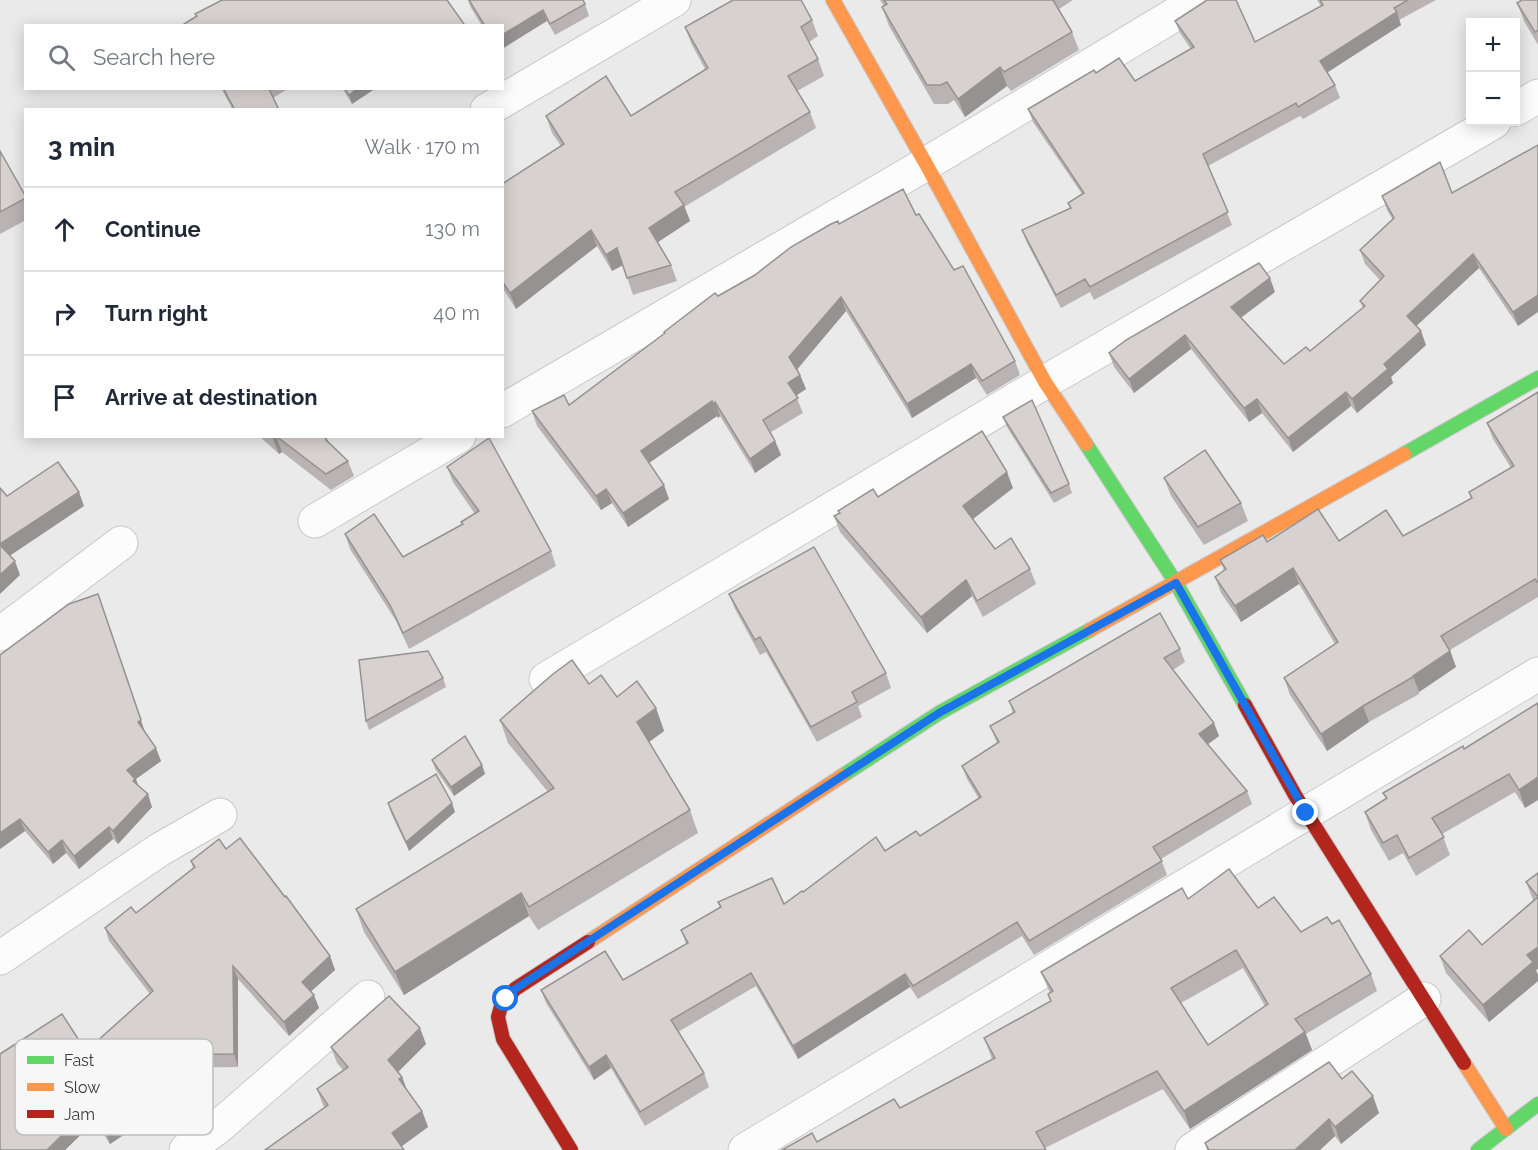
<!DOCTYPE html>
<meta charset="utf-8">
<style>
body{margin:0;font-family:Raleway,sans-serif;background:#f2f2f3;color:#1f2937}
.controls{position:absolute;right:18px;top:18px;display:grid;overflow:hidden;border-radius:0px;box-shadow:0 3px 15px #0003}
.controls button{width:54px;height:54px;display:grid;place-items:center;padding:0;border:0;border-bottom:2px solid #e0e1e3;background:#fff;color:#1f2937;font:30px sans-serif}
.stop{position:absolute;width:18px;height:18px;margin:-14px;border:4px solid #1a73e8;border-radius:50%;background:#fff}
.stop.end{background:#1a73e8;border-color:#fff;box-shadow:0 2px 6px #0008}
.list{margin:0;padding:0;list-style:none}
h2{display:flex;justify-content:space-between;align-items:center;height:78px;margin:0;padding:0 24px;font-size:26px}
h2 small{font-size:20px;font-weight:400;color:#747a83}
.list li{display:grid;grid-template-columns:39px 1fr auto;gap:18px;align-items:center;box-sizing:border-box;height:84px;padding:0 24px;border-top:2px solid #e0e1e3}
.list b{display:block;font-size:22px;white-space:nowrap}
.list em{font-size:20px;font-style:normal;color:#747a83}
.icon{flex:none;width:33px;height:33px;fill:none;stroke:currentColor;stroke-width:2;stroke-linecap:round;stroke-linejoin:round}
.map{position:relative;flex:none;width:1538px;height:1150px;overflow:hidden}
.search{position:absolute;background:#fff;box-shadow:0 3px 15px #0003;left:24px;top:24px;width:480px;height:66px;display:flex;align-items:center;gap:15px;box-sizing:border-box;padding:0 21px;border-radius:0px;color:#747a83;font-size:22px}
.panel{position:absolute;background:#fff;box-shadow:0 3px 15px #0003;left:24px;top:108px;width:480px;height:330px;border-radius:0px}
.map>svg:first-child{display:block}
.lines{fill:none;stroke-linecap:round;stroke-linejoin:round}
.street-casing{stroke:#c8c8c9;stroke-width:35}
.fast-casing{stroke:#c8c8c9;stroke-width:16}
.slow-casing{stroke:#c8c8c9;stroke-width:16}
.jam-casing{stroke:#c8c8c9;stroke-width:16}
.street{stroke:#fcfcfc;stroke-width:33}
.fast{stroke:#63d668;stroke-width:14}
.slow{stroke:#ff974d;stroke-width:14}
.jam{stroke:#b3261e;stroke-width:14}
.wall{fill:#b9b4b3;fill-rule:evenodd}
.shaded-wall{fill:#969292}
.building{fill:#d7d1d0;stroke:#969292;stroke-width:1.5;fill-rule:evenodd}
.route{stroke:#1a73e8;stroke-width:8}
.key{fill:#f7f7f8;stroke:#bfbfbf;stroke-width:1.5}
.key-label{font-size:16px;fill:#3b3b3b}
</style>
<div class="map">
<svg width="1538" height="1150" viewBox="0 0 1538 1150">
<rect width="100%" height="100%" fill="#eaeaeb"/>
<g class="lines">
<g class="street-casing">
<g id="street">
<path d="M1516 109 1538 96"/>
<path d="M487 110 674 0"/>
<path d="M502 411 926 164 1199 0"/>
<path d="M315 521 459 436"/>
<path d="M0 634 121 543"/>
<path d="M546 679 1045 382 1494 122"/>
<path d="M0 958 159 850 220 815"/>
<path d="M186 1150 217 1128 368 997"/>
<path d="M745 1150 1538 674"/>
<path d="M1192 1150 1424 999"/>
</g>
</g>
<g class="fast-casing">
<g id="fast">
<path d="M1086 444 1176 583 1245 705"/>
<path d="M1404 454 1538 378"/>
<path d="M842 776 939 713 1090 630"/>
<path d="M1478 1150 1538 1104"/>
</g>
</g>
<g class="slow-casing">
<g id="slow">
<path d="M833 0 926 164 1045 382 1086 444"/>
<path d="M1090 630 1404 454"/>
<path d="M588 942 842 776"/>
<path d="M1464 1063 1506 1129"/>
</g>
</g>
<g class="jam-casing">
<g id="jam">
<path d="M1245 705 1295 795 1464 1063"/>
<path d="M571 1150 503 1039 498 1017 501 1006 515 989 588 942"/>
</g>
</g>
<use href="#street" class="street"/>
<use href="#fast" class="fast"/>
<use href="#slow" class="slow"/>
<use href="#jam" class="jam"/>
</g>
<g class="wall">
<path d="M468 0 585 4 589 16 555 35 547 21 502 26H482L471 8Z"/>
<path d="M880 0H1073L1059 9 1072 32 1079 50 1011 91 1007 86 965 117 954 100 948 104H934L889 26 882 7 884 6Z"/>
<path d="M1317 0H1436L1399 20 1401 25 1327 72 1335 85 1340 98 1303 119 1300 116 1208 166 1232 225 1094 300 1090 292 1061 308 1027 243 1022 230 1070 208 1068 203 1082 194 1033 122 1028 109 1096 73 1135 81 1191 49 1180 33 1175 21 1255 42 1321 6Z"/>
<path d="M1538 0V45L1524 21 1517 3Z"/>
<path d="M812 20 818 36 809 42 818 59 824 76 797 91 810 112 816 128 684 207 690 221 658 242 671 265 677 281 633 295 623 265 612 271 597 246 516 309 502 287V184L561 146 552 133 546 116H631L705 69 691 43 685 27Z"/>
<path d="M221 88H289L273 98 279 110H233Z"/>
<path d="M342 88H376L352 104Z"/>
<path d="M1538 145 1518 326 1479 268 1416 326 1426 345 1391 377 1393 383 1357 413 1351 406 1293 452 1262 413 1249 422 1191 349 1134 393 1114 367 1109 353 1275 292 1241 318 1284 364 1310 351 1363 308 1360 301 1380 280 1365 264 1360 250 1393 220 1387 210 1382 196 1452 193Z"/>
<path d="M0 151 26 197V220L0 234Z"/>
<path d="M916 215 1015 361 1020 375 987 395 976 378 912 418 846 311 797 369 800 375 806 389 796 396 803 413 771 432 775 441 781 455 755 473 720 416 718 418 717 416 649 463 669 499 628 527 612 503 601 510 537 426 532 411 569 405 718 296 755 275 839 224Z"/>
<path d="M1538 392V597L1450 650 1456 667 1419 692V694L1369 722 1327 751 1290 695 1284 678 1335 644 1299 584 1241 622 1221 593 1215 577 1224 571 1220 560 1267 542 1339 541 1403 536 1471 498 1469 492 1511 468 1493 439 1487 423Z"/>
<path d="M1003 417 1069 484 1072 493 1054 503 1007 427Z"/>
<path d="M259 436H326L329 443 348 461 354 476 331 490 282 452 279 454Z"/>
<path d="M447 467 551 551 556 566 409 649 396 621 350 549 345 534 403 557 462 524 475 514 453 482Z"/>
<path d="M1164 478 1241 503 1248 521 1204 545 1171 496Z"/>
<path d="M1013 488 973 519 995 549 1030 569 1036 584 983 617 972 596 927 633 840 532 834 516 839 513 838 511 878 497Z"/>
<path d="M729 594 886 673 891 688 858 706 862 717 817 742 766 652 760 655 735 609Z"/>
<path d="M1180 649 1185 662 1173 670 1219 736 1208 744 1247 791 1252 804 1161 859 1167 875 1034 955 1022 936 918 999 910 987 798 1059 756 986 678 1032 704 1073 709 1087 645 1126 611 1068 594 1080 546 1003 541 990 623 980 686 944 681 930 720 907 718 902 784 904 803 892 885 851 920 836 979 799 967 779 962 766 997 743 990 726 1013 713 1009 701Z"/>
<path d="M0 655 145 732 161 761 136 779 138 786 152 807 118 844 113 839 79 869 66 853 53 864 25 831 0 849Z"/>
<path d="M443 678 446 687 369 730 366 721Z"/>
<path d="M589 684 617 697 656 708 664 731 649 742 690 810 698 833 538 930 529 916 404 995 364 932 356 909 548 792 508 743 500 720Z"/>
<path d="M1538 703 1525 808 1515 792 1442 834 1450 855 1416 876 1403 853 1389 861 1371 830 1365 812 1386 799 1383 793 1464 749Z"/>
<path d="M432 760 482 765 485 774 454 796 435 769Z"/>
<path d="M388 803 455 812 409 851 391 813Z"/>
<path d="M226 849 330 956 335 970 311 991 319 1008 289 1036 238 979V1067L161 1068 182 1101 151 1126 146 1120 110 1144 95 1121 65 1150H0L86 1051 150 994 109 941 105 928 136 913 193 868 191 861Z"/>
<path d="M1538 873 1536 970 1538 975V981L1489 1022 1446 973 1440 956 1482 945 1533 900 1526 882Z"/>
<path d="M1188 899 1258 908 1301 932 1332 924 1371 974 1377 991 1306 1034 1312 1050 1190 1129 1163 1089 1045 1148 817 1142 900 1108 992 1059 984 1038 1050 1001 1048 994 1050 993 1041 972ZM1243 968 1265 1006 1208 1045 1181 1003Z"/>
<path d="M426 1044 398 1072 402 1077 407 1090 422 1111 428 1127 402 1146 325 1108 323 1105 317 1089 343 1070 337 1063 331 1047Z"/>
<path d="M1342 1079 1379 1113 1341 1144 1335 1136 1320 1150H1207L1205 1143Z"/>
</g>
<g class="shaded-wall">
<path d="M543 10 547 21 502 49V35Z"/>
<path d="M1397 12 1401 25 1325 74 1320 61Z"/>
<path d="M1000 67 1007 86 965 117 958 99Z"/>
<path d="M358 88H376L352 104 349 95Z"/>
<path d="M684 205 690 221 655 244 649 228Z"/>
<path d="M591 230 597 246 516 309 510 293Z"/>
<path d="M617 248 623 265 612 271 606 255Z"/>
<path d="M1473 254 1479 268 1412 330 1407 316Z"/>
<path d="M1270 278 1275 292 1236 321 1231 307Z"/>
<path d="M1538 295V312L1518 326 1513 312Z"/>
<path d="M841 297 846 311 795 372 789 357Z"/>
<path d="M1421 331 1426 345 1391 377 1393 383 1357 413 1352 399 1384 364Z"/>
<path d="M1185 335 1191 349 1134 393 1129 379Z"/>
<path d="M971 364 976 378 912 418 907 404Z"/>
<path d="M800 375 806 389 793 397 788 383Z"/>
<path d="M1346 392 1351 406 1293 452 1288 438Z"/>
<path d="M1257 399 1262 413 1249 422 1244 408Z"/>
<path d="M712 401 717 416 646 465 641 451Z"/>
<path d="M715 402 720 416 718 418 713 404Z"/>
<path d="M276 436 282 452 279 454 273 439Z"/>
<path d="M775 441 781 455 755 473 750 459Z"/>
<path d="M1007 472 1013 488 969 522 963 506Z"/>
<path d="M664 485 669 499 628 527 623 513Z"/>
<path d="M606 489 612 503 601 510 596 496Z"/>
<path d="M79 492 84 506 5 559 0 544Z"/>
<path d="M15 561 20 575 0 594V575Z"/>
<path d="M1293 568 1299 584 1241 622 1235 606Z"/>
<path d="M966 580 972 596 927 633 921 617Z"/>
<path d="M98 594 145 732 142 735 138 722Z"/>
<path d="M1450 651 1456 667 1419 692 1413 676Z"/>
<path d="M1363 706 1369 722 1327 751 1321 734Z"/>
<path d="M656 708 664 731 645 745 637 722Z"/>
<path d="M1214 723 1219 736 1204 747 1199 734Z"/>
<path d="M156 748 161 761 136 779 140 791 137 794 127 770Z"/>
<path d="M482 765 485 774 454 796 451 787Z"/>
<path d="M1538 777V800L1525 808 1519 790Z"/>
<path d="M148 794 152 807 118 844 113 831Z"/>
<path d="M452 803 455 812 409 851 406 842Z"/>
<path d="M20 819 25 831 0 849V833Z"/>
<path d="M109 827 113 839 79 869 74 856Z"/>
<path d="M62 840 66 853 53 864 48 852Z"/>
<path d="M521 893 529 916 404 995 395 972Z"/>
<path d="M1538 947V969L1536 970 1538 975V981L1489 1022 1483 1005 1527 955Z"/>
<path d="M330 956 335 970 307 995 302 982Z"/>
<path d="M233 966 238 979V1067L234 1054Z"/>
<path d="M905 974 910 987 798 1059 793 1046Z"/>
<path d="M314 995 319 1008 289 1036 284 1022Z"/>
<path d="M420 1028 426 1044 394 1076 388 1060Z"/>
<path d="M1305 1032 1312 1050 1190 1129 1184 1111Z"/>
<path d="M606 1055 611 1068 594 1080 589 1067Z"/>
<path d="M402 1077 408 1093 399 1079Z"/>
<path d="M177 1088 182 1101 151 1126 146 1113Z"/>
<path d="M1373 1096 1379 1113 1341 1144 1335 1127Z"/>
<path d="M141 1107 146 1120 110 1144 105 1130Z"/>
<path d="M90 1108 95 1121 65 1150H47Z"/>
<path d="M422 1111 428 1127 398 1149 392 1133Z"/>
<path d="M1329 1119 1335 1136 1320 1150H1295Z"/>
</g>
<g class="building">
<path d="M222 0H447L464 24 461 26H184V24L197 16 195 14Z"/>
<path d="M469 0H583L585 4 550 24 543 10 502 35V26H485Z"/>
<path d="M733 0H801L812 20 801 27 818 59 788 76 810 112 675 192 684 205 649 228 671 265 627 278 617 248 606 255 591 230 510 293 502 281V184L564 144 546 116 606 76 631 116 708 68 685 27Z"/>
<path d="M884 0H1053L1072 32 1004 72 1000 67 958 99 947 82 941 85H927L882 7 887 4Z"/>
<path d="M1207 0H1236L1255 42 1323 5 1320 0H1408L1394 8 1397 12 1320 61 1335 85 1298 107 1296 103 1203 154 1228 212 1090 287 1085 279 1056 295 1022 230 1071 208 1068 203 1084 193 1028 109 1094 70 1096 73 1119 58 1135 81 1194 47 1175 21Z"/>
<path d="M1522 0H1538V30L1535 32 1517 3Z"/>
<path d="M223 88H270L269 89 279 110H235Z"/>
<path d="M345 88H358L349 95Z"/>
<path d="M1538 145V295L1513 312 1473 254 1407 316 1421 331 1384 364 1388 369 1352 399 1346 392 1288 438 1257 399 1244 408 1185 335 1129 379 1109 353 1126 340 1259 263 1270 278 1231 307 1284 364 1306 347 1310 351 1365 306 1360 301 1384 276 1360 250 1394 218 1382 196 1440 162 1452 193Z"/>
<path d="M0 151 26 197V198L0 212Z"/>
<path d="M903 189 916 215 919 214 954 270 963 266 1015 361 982 381 971 364 907 404 841 297 789 357 800 375 788 383 798 398 763 420 775 441 750 459 715 402 713 404 712 401 641 451 664 485 623 513 606 489 596 496 532 411 564 395 569 405 665 333 664 332 715 293 718 296 755 275 791 247 831 224 838 221 839 224Z"/>
<path d="M1538 392V581L1537 582 1535 579 1441 636 1450 651 1413 676V677L1363 706 1321 734 1284 678 1338 642 1293 568 1235 606 1215 577 1226 569 1220 560 1263 535 1267 542 1318 509 1339 541 1386 510 1403 536 1472 498 1469 492 1514 466 1487 423Z"/>
<path d="M1032 400 1069 484 1051 493 1003 417Z"/>
<path d="M982 431 1007 472 963 506 995 549 1011 538 1030 569 977 601 966 580 921 617 834 516 840 513 838 511 873 489 878 497Z"/>
<path d="M276 436H325L326 440 348 461 326 474Z"/>
<path d="M489 438 551 551 403 633 390 605 345 534 374 514 403 557 463 524 461 522 479 511 447 467Z"/>
<path d="M1205 450 1241 503 1198 527 1164 478Z"/>
<path d="M58 462 79 492 0 544V488L7 496Z"/>
<path d="M0 545 15 561 0 575Z"/>
<path d="M814 547 886 673 852 692 857 702 811 727 760 637 755 640 729 594Z"/>
<path d="M98 594 141 720 138 722 156 748 127 770 135 779 133 781 148 794 113 831 109 827 74 856 62 840 48 852 20 819 0 833V655L69 604Z"/>
<path d="M1160 613 1180 649 1164 658 1214 723 1199 734 1247 791 1153 847 1162 861 1029 941 1017 922 913 986 905 974 793 1046 751 973 671 1020 704 1073 640 1112 606 1055 589 1067 541 990 605 951 623 980 688 943 681 930 721 907 718 902 772 878 784 904 802 891 803 892 876 837 885 851 916 831 920 836 981 797 962 766 999 742 990 726 1015 712 1009 701Z"/>
<path d="M428 651 443 678 366 721 359 660Z"/>
<path d="M572 660 589 684 601 675 617 697 637 681 656 708 637 722 690 810 529 907 521 893 395 972 356 909 554 788 500 720 553 674Z"/>
<path d="M1538 703V777L1519 790 1509 774 1432 818 1444 837 1409 858 1397 835 1383 843 1365 812 1387 798 1383 793 1463 746 1464 749Z"/>
<path d="M465 736 482 765 451 787 432 760Z"/>
<path d="M436 774 452 803 406 842 388 803Z"/>
<path d="M240 838 285 897 286 896 330 956 302 982 314 995 284 1022 233 966 234 1054 150 1055 177 1088 146 1113 141 1107 105 1130 90 1108 47 1150H0V1054L62 1014 86 1051 153 991 105 928 131 907 136 913 195 867 191 861 219 839 226 849Z"/>
<path d="M1229 869 1258 908 1274 897 1301 932 1327 917 1332 924 1339 920 1371 974 1295 1019 1305 1032 1184 1111 1157 1071 1036 1132 1046 1150H782L812 1133 817 1142 894 1099 900 1108 995 1058 984 1038 1051 1001 1048 994 1053 991 1041 972 1182 888 1188 899ZM1236 950 1268 1004 1208 1045 1171 988Z"/>
<path d="M1538 873V947L1527 955 1533 962 1483 1005 1440 956 1469 930 1482 945 1538 897 1526 882Z"/>
<path d="M389 996 420 1028 388 1060 402 1077 399 1079 422 1111 392 1133 404 1150H265L328 1105 317 1089 348 1067 331 1047Z"/>
<path d="M1329 1062 1342 1079 1352 1071 1373 1096 1335 1127 1329 1119 1295 1150H1209L1205 1143Z"/>
</g>
<g class="lines">
<path class="route" d="M506 999 515 989 939 713 1176 583 1306 813"/>
</g>
<rect x="15" y="1039" width="198" height="96" rx="9" class="key"/>
<rect x="27" y="1056" width="27" height="8" fill="#63d668"/>
<rect x="27" y="1083" width="27" height="8" fill="#ff974d"/>
<rect x="27" y="1110" width="27" height="8" fill="#b3261e"/>
<g class="key-label">
<text x="64" y="1066">Fast</text>
<text x="64" y="1093">Slow</text>
<text x="64" y="1120">Jam</text>
</g>
</svg>
<div class="controls">
<button>+</button>
<button>−</button>
</div>
<div class="stop" style="left:506px;top:999px"></div>
<div class="stop end" style="left:1306px;top:813px"></div>
<div class="search"><svg class="icon" aria-label="search" viewBox="0 0 24 24"><circle cx="10" cy="10" r="6"/><path d="M15 15l6 6"/></svg>Search here</div>
<section class="panel">
<h2>3 min<small>Walk · 170 m</small></h2>
<ul class="list">
<li><svg class="icon" aria-label="ahead" viewBox="0 0 24 24"><path d="M12 20V5M6 11l6-6 6 6"/></svg><div><b>Continue</b></div><em>130 m</em></li>
<li><svg class="icon" aria-label="right" viewBox="0 0 24 24"><path d="M7 20v-9h11M14 6l5 5-5 5"/></svg><div><b>Turn right</b></div><em>40 m</em></li>
<li><svg class="icon" aria-label="arrive" viewBox="0 0 24 24"><path d="M6 21V4h12l-3 4 3 4H6"/></svg><div><b>Arrive at destination</b></div></li>
</ul>
</section>
</div>
